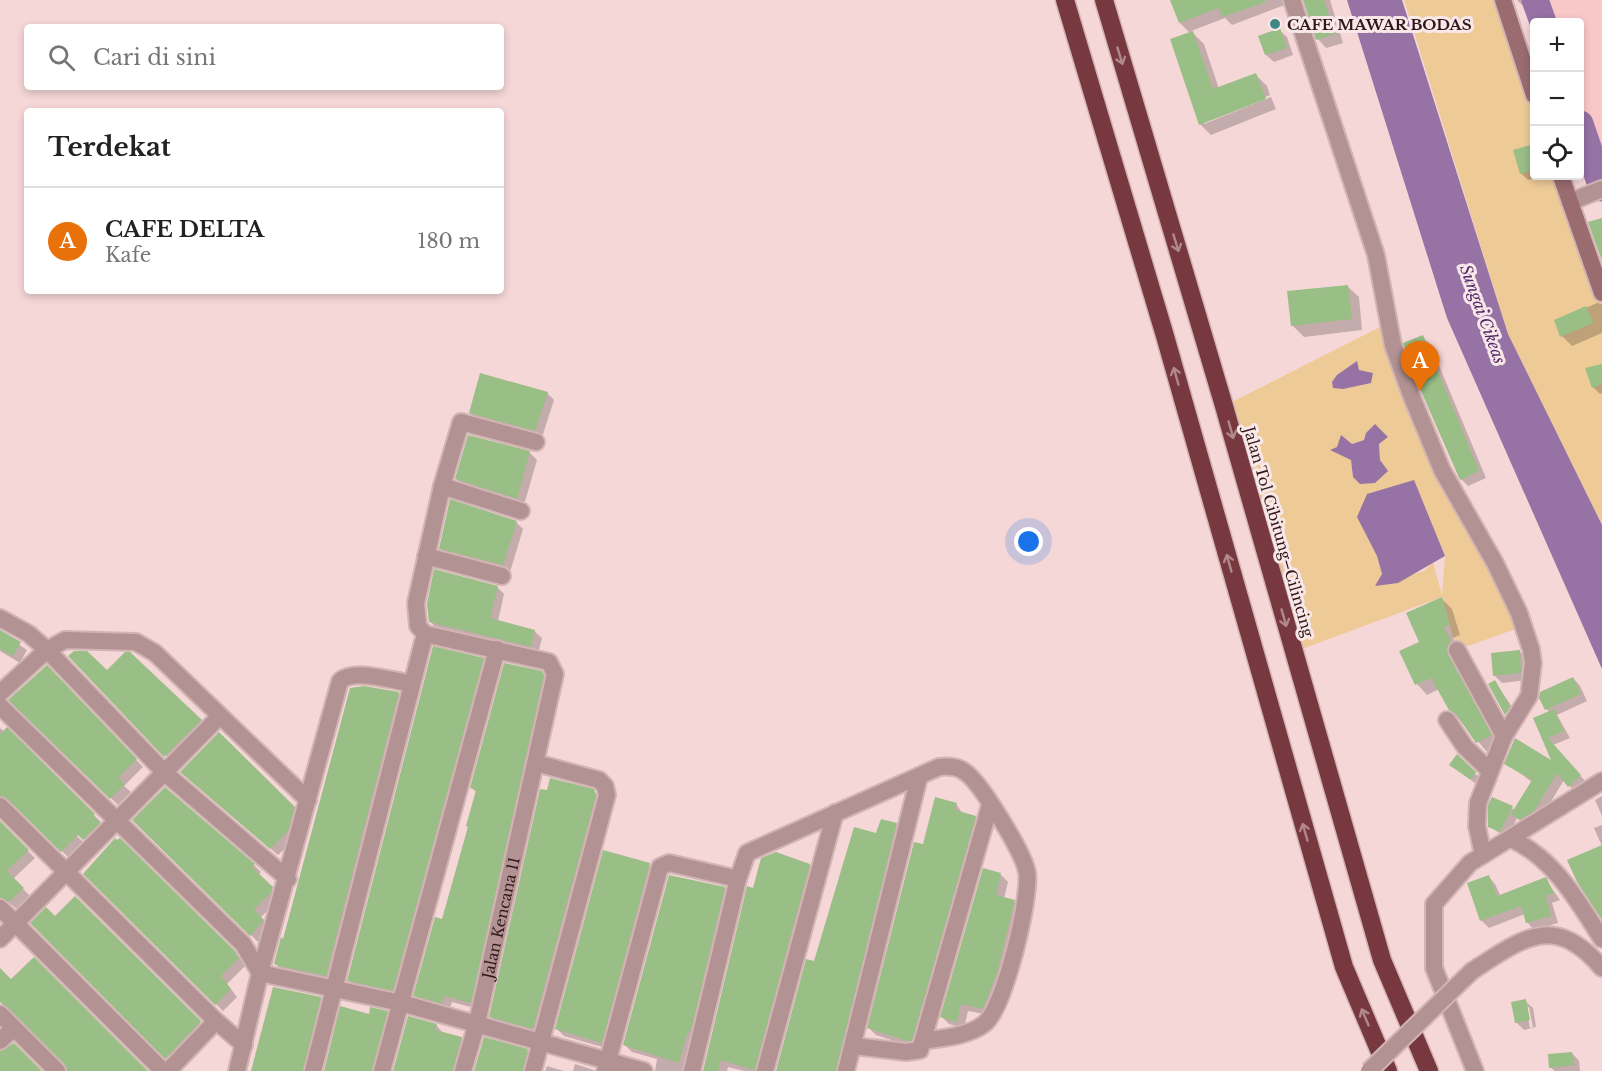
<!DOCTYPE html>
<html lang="id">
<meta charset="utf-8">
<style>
body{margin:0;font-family:"Libre Baskerville",serif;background:#f6f6f6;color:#222}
.controls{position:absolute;right:18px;top:18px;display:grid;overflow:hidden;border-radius:6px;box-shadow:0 3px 9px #0003}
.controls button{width:54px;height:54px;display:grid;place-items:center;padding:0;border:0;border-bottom:2px solid #e0e0e0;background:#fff;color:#222;font:30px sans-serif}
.you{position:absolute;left:1029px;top:542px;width:21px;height:21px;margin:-15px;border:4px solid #fff;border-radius:50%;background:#1a73e8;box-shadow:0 0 0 9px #1a73e833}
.badge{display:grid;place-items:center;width:39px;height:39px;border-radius:50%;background:#d93025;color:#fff;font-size:20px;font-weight:700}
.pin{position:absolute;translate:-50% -50px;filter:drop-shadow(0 2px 3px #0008)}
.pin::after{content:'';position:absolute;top:32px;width:21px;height:18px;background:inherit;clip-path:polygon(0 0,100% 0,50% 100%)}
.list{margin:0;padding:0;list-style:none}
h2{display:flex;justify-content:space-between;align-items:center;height:78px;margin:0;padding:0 24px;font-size:26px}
h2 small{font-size:20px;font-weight:400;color:#767676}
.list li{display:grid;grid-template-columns:39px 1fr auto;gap:18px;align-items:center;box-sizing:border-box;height:108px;padding:0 24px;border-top:2px solid #e0e0e0}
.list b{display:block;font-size:22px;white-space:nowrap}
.list p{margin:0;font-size:20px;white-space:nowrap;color:#767676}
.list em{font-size:20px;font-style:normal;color:#767676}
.icon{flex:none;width:33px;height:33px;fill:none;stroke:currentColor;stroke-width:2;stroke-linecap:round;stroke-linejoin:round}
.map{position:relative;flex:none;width:1602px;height:1071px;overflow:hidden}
.search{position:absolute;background:#fff;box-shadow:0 3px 9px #0003;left:24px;top:24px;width:480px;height:66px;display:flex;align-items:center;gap:15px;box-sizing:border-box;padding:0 21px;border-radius:6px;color:#767676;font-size:22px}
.panel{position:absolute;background:#fff;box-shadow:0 3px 9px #0003;left:24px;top:108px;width:480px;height:186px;border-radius:6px}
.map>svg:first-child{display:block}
.built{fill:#fac7c9}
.green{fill:#eeca97;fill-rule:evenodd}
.water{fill:#9672a5}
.shadow{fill:#0003;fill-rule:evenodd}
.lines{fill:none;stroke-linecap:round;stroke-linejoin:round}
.river{stroke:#9672a5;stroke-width:27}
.building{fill:#99be86}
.minor-casing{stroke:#d3b4b5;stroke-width:20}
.tertiary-casing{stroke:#d3b4b5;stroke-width:20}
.secondary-casing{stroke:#d3b4b5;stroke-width:20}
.motorway-casing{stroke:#d3b4b5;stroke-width:21}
.minor{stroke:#b29293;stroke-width:16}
.tertiary{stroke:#b29293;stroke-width:16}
.secondary{stroke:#9a6c6f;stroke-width:16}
.motorway{stroke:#77393f;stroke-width:18}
.tertiary-bridge-casing{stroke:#d3b4b5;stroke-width:20;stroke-linecap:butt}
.tertiary-bridge{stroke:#b29293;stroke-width:16}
.oneway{stroke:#b1888c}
.poi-dot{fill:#3f8787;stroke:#f8e8e9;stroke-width:2}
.labels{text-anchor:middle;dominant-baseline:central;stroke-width:6;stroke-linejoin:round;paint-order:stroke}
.poi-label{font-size:15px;font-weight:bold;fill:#311618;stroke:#f8e8e9;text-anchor:start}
.street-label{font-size:15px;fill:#311618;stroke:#f8e8e9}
.water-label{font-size:16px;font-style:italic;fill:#572869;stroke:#f8e8e9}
</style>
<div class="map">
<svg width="1602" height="1071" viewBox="0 0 1602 1071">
<rect width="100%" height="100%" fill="#f6d7d8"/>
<path class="built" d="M1541 0H1602V188L1580 124V22H1543L1538 7Z"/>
<g class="green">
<path d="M1404 0H1507L1534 82V176H1566L1602 285V525L1508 334Z"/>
<path d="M1382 326 1524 626 1457 650 1442 597 1294 652 1224 406ZM1366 433 1388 436 1379 444 1380 460 1353 477 1351 460 1331 450 1364 440ZM1357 516 1445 556 1442 595 1433 562 1424 571 1376 586 1382 574 1377 556Z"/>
</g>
<g class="water">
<path d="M1347 0H1402L1508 334 1602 525V669L1447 318Z"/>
<path d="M1357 361 1359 370 1373 373 1371 383 1343 389 1333 388 1332 382 1337 375Z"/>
<path d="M1375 424 1388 437 1379 444 1380 460 1388 471 1375 483 1360 484 1353 477 1351 460 1330 450 1337 447 1341 435 1352 444 1364 440 1366 433Z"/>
<path d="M1414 480 1445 556 1398 583 1375 586 1382 574 1377 556 1357 517 1367 494Z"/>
</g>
<g class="shadow">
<path d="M1171 0H1298L1232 25 1225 18 1191 31 1204 44 1219 89 1256 75 1267 86 1270 95 1204 121V124L1271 97 1276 109 1211 135 1200 124 1191 34 1180 23Z"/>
<path d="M1305 0H1330L1343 43 1326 48 1318 39Z"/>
<path d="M1517 0H1532L1533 1 1522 5Z"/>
<path d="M1279 30 1287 37 1293 55 1274 62 1266 55 1260 37Z"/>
<path d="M1580 134 1584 147 1580 149Z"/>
<path d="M1534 146V176H1545L1528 180 1521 173 1515 151Z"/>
<path d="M1347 286 1359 297 1362 330 1304 337 1293 326Z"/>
<path d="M1597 303 1602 304V333L1572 346 1562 336 1556 321Z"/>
<path d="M1422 337 1430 344 1486 478 1468 486 1461 479Z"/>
<path d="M1602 365V393L1600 394 1593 387Z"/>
<path d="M547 393 554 400 542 437 477 420 470 413Z"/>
<path d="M469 437 530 453 537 460 524 505 464 486 457 479Z"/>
<path d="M516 522 523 529 510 572 448 555 441 548Z"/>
<path d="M497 587 504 594 498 621 534 631 542 638 538 653 437 629 430 621Z"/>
<path d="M1442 599 1452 609 1460 635 1453 638 1501 746 1488 753 1450 709 1439 689 1427 695 1417 684 1421 642Z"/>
<path d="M0 632 27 650 20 663 0 651Z"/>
<path d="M1520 652 1527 659 1528 680 1502 683 1495 676Z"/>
<path d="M130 654 208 728 173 763 70 657 107 672Z"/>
<path d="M483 659 490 667 400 997 356 988 349 980Z"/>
<path d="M46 667 143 767 124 786 131 792 118 805 11 700Z"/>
<path d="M541 673 549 680 478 1009 452 1002 449 1010 422 1002 415 995 443 921 477 793 472 788Z"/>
<path d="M1573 678 1580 686 1587 701 1557 715 1570 738 1553 745 1587 783 1576 793 1564 780 1541 818 1528 826 1517 818 1507 838 1489 826 1512 808 1515 811 1532 782 1506 763H1554L1534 719 1550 712 1546 709Z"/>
<path d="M1495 682 1517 714 1512 721 1490 685Z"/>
<path d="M399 693 406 700 333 983 283 971 276 964Z"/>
<path d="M0 728 43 769 45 767 101 822 99 824 106 831 91 846 74 829 72 831 84 843 69 858 16 805 4 803 0 807Z"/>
<path d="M219 734 301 815 295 839 278 855 189 779Z"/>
<path d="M1457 756 1483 781 1479 786 1451 765Z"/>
<path d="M593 791 600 798 540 1035 498 1024 491 1016Z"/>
<path d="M1602 796V816L1595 800Z"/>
<path d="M956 804 963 814 975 817 983 824 919 1047 903 1044 876 1035 869 1028 924 846Z"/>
<path d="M134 820 254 865 261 872 258 875 279 896 278 901 261 917 270 928 258 942Z"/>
<path d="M0 823 35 858 13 879 30 896 17 909 0 896Z"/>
<path d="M896 824 903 831 843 1071H777L815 963 878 835Z"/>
<path d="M1602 825V917V846L1594 828Z"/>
<path d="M115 840 117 842 120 840 242 960 245 966 227 984 237 997 223 1011 85 874Z"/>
<path d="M650 865 657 872 609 1049 564 1036 557 1029Z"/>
<path d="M810 865 817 872 763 1071H744L728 1067 727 1071H704L754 890Z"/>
<path d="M984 870 1001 875 1008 882 1004 899 1014 901 1021 909 990 1015 968 1011 964 1028 949 1024 942 1017Z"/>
<path d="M1488 876 1495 884 1501 897 1545 879 1560 900 1552 903 1558 923 1534 930 1527 922 1525 914 1489 928 1482 921 1469 884Z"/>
<path d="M725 888 732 895 690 1071H655L657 1059 632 1052 625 1045Z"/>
<path d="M75 898 207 1029 174 1065 32 923 55 918Z"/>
<path d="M320 998 328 1005 311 1071H252Z"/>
<path d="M1525 1001 1533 1008 1536 1027 1524 1030 1516 1022ZM1526 1007H1529L1533 1027 1530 1028Z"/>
<path d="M387 1012 394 1019 380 1071H325L370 1016Z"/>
<path d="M436 1025 443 1033 461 1038 468 1046 461 1071H394Z"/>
<path d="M527 1051 534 1058 532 1071H475Z"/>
<path d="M1572 1053 1579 1061 1580 1071H1555L1550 1067Z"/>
<path d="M575 1064 594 1070 596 1071H573Z"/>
<path d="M547 1066 564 1071H545Z"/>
</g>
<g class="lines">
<g class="river">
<path d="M1535 0 1543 22"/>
<path d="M1580 124 1602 188"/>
</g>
</g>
<g class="building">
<path d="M1170 0H1265L1266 2 1222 17 1219 8 1179 23Z"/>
<path d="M1303 0H1324L1335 34 1316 40Z"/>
<path d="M1280 28 1287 48 1265 55 1258 36Z"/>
<path d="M1193 31 1213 89 1256 73 1266 99 1199 125 1170 39Z"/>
<path d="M1534 144V170L1520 174 1513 150Z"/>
<path d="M1602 218V261L1588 222Z"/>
<path d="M1348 285 1352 319 1291 326 1287 291Z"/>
<path d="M1586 306 1593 323 1560 337 1554 320Z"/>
<path d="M1423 335 1479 471 1460 480 1421 391 1403 343Z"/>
<path d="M1602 364V384L1592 388 1585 368Z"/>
<path d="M480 373 548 392 535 431 469 413Z"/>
<path d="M468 435 530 451 517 499 455 479Z"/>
<path d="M450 499 517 521 503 565 439 549Z"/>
<path d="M434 569 498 586 490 618 535 630 531 647 429 622 427 604Z"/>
<path d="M1442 597 1450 625 1444 627 1451 642 1447 649 1448 654 1492 735 1476 743 1456 714 1449 710 1431 678 1415 685 1399 651 1419 642 1406 613Z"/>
<path d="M0 630 21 642 13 656 0 649Z"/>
<path d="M433 646 484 658 393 991 347 981Z"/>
<path d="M1520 650 1521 673 1493 676 1491 653Z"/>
<path d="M74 651H87L107 670 125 652H130L202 720 164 757 68 656Z"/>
<path d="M504 663 542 671 544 675 471 1003 444 996 442 1004 413 996 435 917 442 919 468 827 466 826 476 790 470 788Z"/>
<path d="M47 665 137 759 118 778 125 784 110 799 8 700Z"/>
<path d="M1573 677 1581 694 1545 710 1539 698 1540 692Z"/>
<path d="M1495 680 1510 706 1505 715 1488 684Z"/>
<path d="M364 686 399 692 326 976 279 966 274 964 281 937 283 939 350 688Z"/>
<path d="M1554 709 1564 731 1548 738 1581 775 1568 787 1557 773 1534 811 1520 820 1511 814 1532 780 1504 764 1515 738 1551 760 1533 718Z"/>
<path d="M7 727 95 814 93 816 100 823 83 840 78 835 61 852 7 799 0 796V734Z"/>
<path d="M219 732 295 807 288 831 270 849 180 772Z"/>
<path d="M1457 754 1476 772 1471 780 1449 765Z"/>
<path d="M550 778 594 789 596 795 533 1029 489 1017 540 789 547 790Z"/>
<path d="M165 787 255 864 252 867 273 887 271 893 254 909 264 920 250 936 132 820Z"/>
<path d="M935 797 957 803 955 810 976 816 912 1041H907L867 1028 914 842 923 844Z"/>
<path d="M1492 797 1513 806 1500 832 1488 827V805Z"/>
<path d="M881 819 897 823 836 1071H776L806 959 814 961 854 827 876 833Z"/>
<path d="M0 821 29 850 7 871 24 888 9 902 0 898Z"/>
<path d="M115 838 117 840 120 838 235 951 239 958 221 976 231 989 215 1005 83 874Z"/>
<path d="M1602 845V920L1577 882 1567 860Z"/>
<path d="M603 850 650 863 602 1043 555 1029Z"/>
<path d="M776 852 810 864 755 1070 721 1060 718 1071H703L747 886 753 888 761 858Z"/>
<path d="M983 868 1001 873 996 895 1015 900 1014 903 997 973 983 1009 961 1004 957 1022 940 1017Z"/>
<path d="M669 875 725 887 691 1031H688L679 1063 623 1045Z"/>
<path d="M1489 875 1497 896 1546 877 1554 893 1546 896 1551 916 1526 923 1521 906 1480 921 1467 883Z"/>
<path d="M75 896 201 1021 165 1059 30 923 46 907 55 916Z"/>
<path d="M34 957 148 1071H67L64 1064 0 1002V968L11 979Z"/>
<path d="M273 987 321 997 303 1071H251Z"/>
<path d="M1526 999 1530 1020 1515 1023 1511 1002Z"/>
<path d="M340 1006 369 1014 370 1007 388 1011 372 1071H324Z"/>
<path d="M408 1016 437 1024 435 1030 462 1037 453 1071H393Z"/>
<path d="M484 1037 528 1049 523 1071H474Z"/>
<path d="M14 1043 42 1071H0V1051Z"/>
<path d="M1572 1052 1574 1065 1549 1068 1548 1054Z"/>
</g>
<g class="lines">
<g class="minor-casing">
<g id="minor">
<path d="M1292 0 1376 255 1393 345 1411 395 1442 470 1495 563 1519 613 1531 649 1533 663 1529 696 1504 736 1478 803 1477 826 1483 855"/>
<path d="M442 486 521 511"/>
<path d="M426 556 502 576"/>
<path d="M0 618 29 634 47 650 165 773 288 879"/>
<path d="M1457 650 1504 736"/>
<path d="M0 693 47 650 65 640 136 642 155 653 308 800"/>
<path d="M0 706 243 944 260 973 401 1003 644 1071"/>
<path d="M1447 720 1465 747 1489 770"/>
<path d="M0 806 216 1021 244 1045"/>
<path d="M1512 839C1556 861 1576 899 1602 939"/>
<path d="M0 908 163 1071"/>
<path d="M0 939 220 716"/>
<path d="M0 1014 57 1071"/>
<path d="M0 1041 14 1028"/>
<path d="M854 1046 906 1052 920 1050 990 805"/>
<path d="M168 1071 216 1021"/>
<path d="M237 1071 260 973 340 681C355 668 392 681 410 683"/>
<path d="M313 1071 425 634"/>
<path d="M382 1071 497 649"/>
<path id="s1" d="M463 1071 477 1023 555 674 549 662 425 634 418 626 416 603 442 486 461 422 536 442"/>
<path d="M533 1071 607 795 605 786 599 780 536 763"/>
<path d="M605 1071 660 867 669 863 738 879"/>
<path d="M692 1071 738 879 747 853 939 767C948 766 957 766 965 772 981 783 1023 852 1027 872 1031 897 1004 1010 984 1024 969 1036 942 1038 923 1041"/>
<path d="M765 1071 835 813"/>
<path d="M846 1071 919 777"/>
</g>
</g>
<g class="tertiary-casing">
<g id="tertiary">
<path d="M1570 202 1602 189"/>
<path d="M1472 971C1523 938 1554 912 1602 968"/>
<path d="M1475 1071 1434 968V904L1470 863 1602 781"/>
</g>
</g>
<g class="secondary-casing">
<g id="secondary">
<path d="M1503 0 1534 95"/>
<path d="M1561 176 1602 293"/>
</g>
</g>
<g class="motorway-casing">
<g id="motorway">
<path d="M1065 0 1165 336 1344 967 1388 1071"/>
<path d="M1104 0 1224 406 1382 960 1429 1071"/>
</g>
</g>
<use href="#minor" class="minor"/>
<use href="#tertiary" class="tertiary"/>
<use href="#secondary" class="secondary"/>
<use href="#motorway" class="motorway"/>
<g class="tertiary-bridge-casing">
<path id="tertiary-bridge" d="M1369 1071 1472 971"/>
</g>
<use href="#tertiary-bridge" class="tertiary-bridge"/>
</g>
<defs><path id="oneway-shaft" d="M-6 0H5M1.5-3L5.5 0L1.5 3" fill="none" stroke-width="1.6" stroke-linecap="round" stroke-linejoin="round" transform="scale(1.5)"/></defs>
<g class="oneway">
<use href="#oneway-shaft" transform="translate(1120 56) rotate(73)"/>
<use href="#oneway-shaft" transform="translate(1176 243) rotate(73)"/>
<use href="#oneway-shaft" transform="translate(1176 376) rotate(-106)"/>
<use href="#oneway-shaft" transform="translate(1231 430) rotate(74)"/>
<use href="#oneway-shaft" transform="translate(1229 563) rotate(-106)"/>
<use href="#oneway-shaft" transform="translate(1284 618) rotate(74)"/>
<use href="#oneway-shaft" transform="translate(1305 832) rotate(-106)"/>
<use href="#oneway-shaft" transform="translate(1365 1017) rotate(-113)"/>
</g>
<circle class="poi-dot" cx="1275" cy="24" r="6"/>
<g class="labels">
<g class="poi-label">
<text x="1287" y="24">CAFE MAWAR BODAS</text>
</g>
<g class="street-label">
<text transform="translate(1279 532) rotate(74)">Jalan Tol Cibitung–Cilincing</text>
<text stroke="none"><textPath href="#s1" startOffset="158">Jalan Kencana 11</textPath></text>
</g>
<g class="water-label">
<text transform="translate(1483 314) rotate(70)">Sungai Cikeas</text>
</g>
</g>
</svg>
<div class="controls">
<button>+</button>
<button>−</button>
<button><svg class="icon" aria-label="locate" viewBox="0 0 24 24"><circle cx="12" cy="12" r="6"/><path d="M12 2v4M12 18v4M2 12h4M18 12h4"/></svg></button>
</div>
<div class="you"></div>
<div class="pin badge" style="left:1420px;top:391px;background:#e8710a">A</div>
<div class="search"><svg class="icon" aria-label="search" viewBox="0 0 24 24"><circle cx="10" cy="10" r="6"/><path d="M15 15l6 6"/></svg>Cari di sini</div>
<section class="panel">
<h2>Terdekat<small></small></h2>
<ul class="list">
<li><span class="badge" style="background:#e8710a">A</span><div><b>CAFE DELTA</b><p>Kafe</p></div><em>180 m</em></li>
</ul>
</section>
</div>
